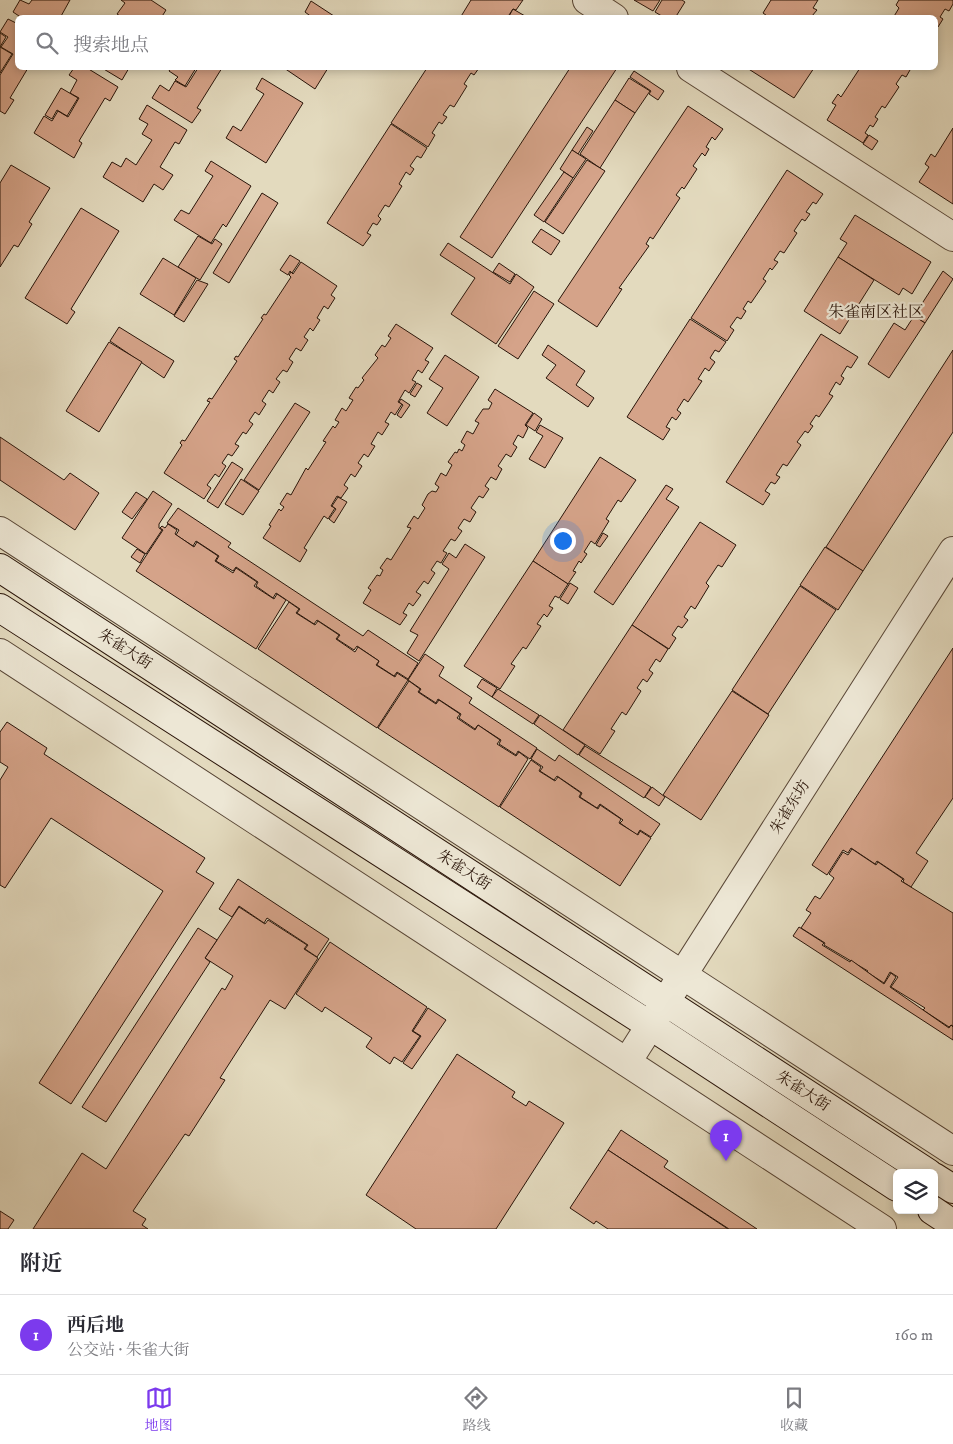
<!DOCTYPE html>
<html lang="zh">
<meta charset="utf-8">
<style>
body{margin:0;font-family:"IM FELL DW Pica","Noto Serif SC",serif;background:#f7f7f7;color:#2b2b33}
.controls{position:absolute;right:15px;bottom:15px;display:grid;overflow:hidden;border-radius:8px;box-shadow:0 2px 8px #0003}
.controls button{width:45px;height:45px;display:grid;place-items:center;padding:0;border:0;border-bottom:1px solid #e1e1e2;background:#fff;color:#2b2b33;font:25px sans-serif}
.you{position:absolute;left:562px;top:540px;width:18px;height:18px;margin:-12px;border:4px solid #fff;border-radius:50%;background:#1a73e8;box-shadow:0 0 0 8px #1a73e833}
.badge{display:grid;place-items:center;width:32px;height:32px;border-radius:50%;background:#7c3aed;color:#fff;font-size:16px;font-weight:700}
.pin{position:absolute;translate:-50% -41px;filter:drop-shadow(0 1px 2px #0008)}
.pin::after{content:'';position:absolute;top:26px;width:18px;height:15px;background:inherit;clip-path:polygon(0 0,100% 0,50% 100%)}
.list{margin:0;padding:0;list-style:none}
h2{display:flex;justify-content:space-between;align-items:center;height:65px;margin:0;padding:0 20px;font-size:21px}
h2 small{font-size:16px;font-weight:400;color:#7c7c81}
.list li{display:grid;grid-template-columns:32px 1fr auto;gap:15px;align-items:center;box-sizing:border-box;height:80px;padding:0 20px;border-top:1px solid #e1e1e2}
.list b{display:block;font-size:19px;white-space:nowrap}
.list p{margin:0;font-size:16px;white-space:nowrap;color:#7c7c81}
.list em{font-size:16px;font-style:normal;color:#7c7c81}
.icon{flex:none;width:28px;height:28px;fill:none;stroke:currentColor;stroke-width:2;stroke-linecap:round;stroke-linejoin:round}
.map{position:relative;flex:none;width:953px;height:1229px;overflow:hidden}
.search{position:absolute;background:#fff;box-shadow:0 2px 8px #0003;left:15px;right:15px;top:15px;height:55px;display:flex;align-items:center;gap:12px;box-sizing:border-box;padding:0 18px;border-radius:8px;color:#7c7c81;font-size:19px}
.sheet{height:145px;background:#fff}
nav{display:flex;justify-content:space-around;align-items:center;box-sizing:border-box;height:70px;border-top:1px solid #e1e1e2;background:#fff;font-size:14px;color:#7c7c81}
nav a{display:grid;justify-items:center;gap:2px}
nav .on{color:#7c3aed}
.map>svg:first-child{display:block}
.building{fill:#d5a389;stroke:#291409}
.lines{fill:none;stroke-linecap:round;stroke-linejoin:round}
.minor-casing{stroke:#584636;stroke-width:30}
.secondary-casing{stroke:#291409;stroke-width:30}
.minor{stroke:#ede7d5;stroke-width:28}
.secondary{stroke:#ede7d5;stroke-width:28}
.labels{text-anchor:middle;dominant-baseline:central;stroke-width:4.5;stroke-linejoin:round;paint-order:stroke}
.street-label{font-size:15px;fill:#291409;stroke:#ede7d5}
.neighbourhood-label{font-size:16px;fill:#291409;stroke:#ede7d5}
</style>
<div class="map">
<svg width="953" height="1229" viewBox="0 0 953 1229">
<rect width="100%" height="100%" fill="#e3dabe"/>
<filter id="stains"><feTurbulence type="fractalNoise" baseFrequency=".004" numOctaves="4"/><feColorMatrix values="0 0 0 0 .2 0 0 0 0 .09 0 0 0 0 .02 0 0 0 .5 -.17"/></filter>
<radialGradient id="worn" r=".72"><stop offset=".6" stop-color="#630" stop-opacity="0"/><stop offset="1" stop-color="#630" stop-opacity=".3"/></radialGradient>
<g class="building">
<path d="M20 0 29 4 32 0H70L60 18H22L13 12Z"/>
<path d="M121 0H151L166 10 161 18H123L117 14 125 3Z"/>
<path d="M471 0H523L516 10 513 9 507 18H460Z"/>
<path d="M634 0H660L653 11Z"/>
<path d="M662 0H682L685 2 675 18H665L655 12Z"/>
<path d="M771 0H818L813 8 817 10 812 16 770 18 763 13Z"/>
<path d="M899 0H953V4L949 11 945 9 940 17 943 19 938 27 936 25V18H893L899 8 896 5Z"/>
<path d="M311 1 337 18H313L305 12Z"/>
<path d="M513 9 525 16 508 18Z"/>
<path d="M8 19 18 24V68H28L10 98 14 100 5 114 0 111V75L13 54 1 47 8 37 0 32Z"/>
<path d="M0 33 6 37 0 47 12 54 0 73Z"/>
<path d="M74 68H87L118 87 110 101 105 98 79 141 82 143 74 158 34 133 44 116 52 121 58 111 68 117 79 98 70 93 77 80 69 75Z"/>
<path d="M102 68H129L122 80Z"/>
<path d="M171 68 182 69 196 68 185 86 175 80 178 77 169 71Z"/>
<path d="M198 68H222L197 108 201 110 192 123 152 98 160 85 169 91 175 81 186 87Z"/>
<path d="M284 68H328L315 89Z"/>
<path d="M427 68H479L474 75 471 73 464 84 467 86 454 107 450 105 443 115 447 117 442 124 439 122 432 133 435 135 428 147 391 123Z"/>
<path d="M570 68H617L492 258 460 237Z"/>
<path d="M747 68H814L794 98Z"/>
<path d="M860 68H907L910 70 906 77 902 75 896 84 899 87 885 108 882 106 875 117 878 119 873 127 870 125 865 133 868 135 863 143 827 120 836 105 832 103 838 94 841 97Z"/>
<path d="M634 71 664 91 658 100 649 94 651 91 630 77Z"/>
<path d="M262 78 303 103 266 163 226 138 233 126 241 131 264 94 256 89Z"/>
<path d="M629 78 650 91 635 113 615 100Z"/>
<path d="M61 88 78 98 67 116 57 110 52 119 45 115Z"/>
<path d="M615 100 635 113 600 168 580 154Z"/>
<path d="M147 105 187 130 179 144 175 142 160 167 173 175 163 190 154 184 143 202 103 177 112 162 121 167 126 158 136 165 152 140 142 134 148 124 139 119Z"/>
<path d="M688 106 723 129 715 140 712 137 706 147 709 149 705 156 702 153 693 166 697 169 684 189 682 187 676 195 680 198 653 239 650 237 646 244 649 246 619 288 622 289 597 327 558 301Z"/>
<path d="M391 124 427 148 421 158 417 156 410 166 414 169 410 175 406 172 399 184 402 186 389 207 385 205 378 216 381 219 377 225 373 223 367 233 371 235 363 246 327 223Z"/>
<path d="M587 127 593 131 578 154 572 150Z"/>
<path d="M953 128V204L919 182 929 167 925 164 931 154 935 157Z"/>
<path d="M869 135 878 141 872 150 863 144Z"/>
<path d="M572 150 586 159 573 178 560 169Z"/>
<path d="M587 160 605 171 563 234 545 222Z"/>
<path d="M211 161 251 186 226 227 223 224 211 243 174 220 181 210 189 214 213 176 205 171Z"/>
<path d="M11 165 50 188 29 222 32 224 18 247 14 245 0 267V183Z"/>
<path d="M787 170 823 194 816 204 813 202 806 212 810 214 805 221 802 219 794 231 797 233 784 253 780 251 774 260 778 262 772 270 770 268 763 279 766 281 751 303 748 301 743 309 746 311 741 319 737 317 730 327 734 330 727 341 691 318Z"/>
<path d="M564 172 573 178 544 222 534 215Z"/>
<path d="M262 193 278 203 229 283 213 273Z"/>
<path d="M81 208 119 231 71 309 75 312 67 324 25 298Z"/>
<path d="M855 215 931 262 912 294 903 288 899 295 838 257 847 243 840 239Z"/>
<path d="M541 229 560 241 551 255 532 242Z"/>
<path d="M198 236 212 244 215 239 222 244 200 280 178 267Z"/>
<path d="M448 243 510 284 516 274 534 287 496 344 451 314 475 278 440 255Z"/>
<path d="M290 255 300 261 292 273 290 271 288 275 280 270Z"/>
<path d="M838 257 874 280 840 334 804 311Z"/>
<path d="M163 258 196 278 174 315 140 294Z"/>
<path d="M301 262 337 286 331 295 335 298 328 309 324 306 317 318 320 320 313 331 310 328 304 337 308 340 301 351 296 348 289 359 293 362 287 372 283 370 276 379 280 382 273 393 269 390 262 401 266 404 259 415 255 412 249 421 253 424 246 434 243 432 235 444 239 446 232 456 228 454 222 463 226 466 219 477 215 474 207 485 211 488 204 499 164 473 182 445 180 443 182 440 185 441 210 402 207 401 209 398 212 399 237 361 234 359 236 356 238 357 263 319 261 318 264 314 266 315 291 277 289 275 291 272 293 274Z"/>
<path d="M499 263 515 274 510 282 493 272Z"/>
<path d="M943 271 953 279 925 323 914 316Z"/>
<path d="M197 280 208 284 184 322 174 316Z"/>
<path d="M534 291 554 304 518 359 498 346Z"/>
<path d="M914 316 925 323 889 378 868 364 894 323 905 330Z"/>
<path d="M690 319 726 342 719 352 715 350 710 358 715 362 709 371 705 368 698 379 702 381 688 402 684 399 677 410 681 413 676 420 672 417 666 427 670 429 663 440 627 417Z"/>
<path d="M396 324 433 348 425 360 429 362 422 373 418 370 412 380 416 382 409 393 405 390 398 402 402 404 395 415 391 412 385 422 389 424 382 435 378 432 371 444 375 446 368 457 364 454 358 463 362 466 355 477 351 474 344 485 348 488 341 498 337 496 331 506 335 508 328 519 324 516 304 548 307 550 300 562 263 538 271 526 269 525 279 509 281 511 284 507 280 504 287 493 291 495 306 468 308 470 326 442 323 441 333 426 335 428 339 422 335 420 342 408 346 411 353 400 349 398 356 387 358 388 364 380 362 378 378 358 375 355 382 345 385 347 391 338 388 336Z"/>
<path d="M119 327 174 361 164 378 110 341Z"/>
<path d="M821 334 858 357 851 368 847 366 841 376 844 378 840 385 836 382 829 394 833 396 819 417 816 415 810 424 813 426 808 433 805 431 797 442 801 445 787 466 783 464 776 475 780 477 775 484 771 482 765 491 770 494 763 505 726 482Z"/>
<path d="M109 342 142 362 99 432 66 411Z"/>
<path d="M548 345 585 371 576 385 594 398 588 407 546 378 556 365 542 355Z"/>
<path d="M953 350V432L863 571 826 547Z"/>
<path d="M445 355 479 377 447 426 427 413 443 388 429 379Z"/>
<path d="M417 383 422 386 415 397 410 394Z"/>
<path d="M495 389 533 413 525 425 528 428 523 438 518 435 513 444 517 447 511 457 506 454 498 466 502 469 496 480 491 477 485 486 489 489 483 498 479 496 471 508 476 512 470 522 464 519 458 528 462 531 455 541 451 539 443 551 447 553 441 563 437 561 431 570 435 573 428 584 424 581 416 592 421 595 413 606 409 603 403 613 407 615 400 625 363 603 371 590 368 588 377 575 380 576 383 570 380 568 387 558 391 560 411 528 407 527 414 516 418 519 425 508 422 505 428 494 432 491 436 492 439 487 435 484 441 473 446 476 452 465 448 462 455 452 457 453 459 449 462 451 465 445 461 442 467 431 473 434 479 423 475 421 483 409H489L492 403 488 400Z"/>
<path d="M401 399 410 405 401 418 397 415 403 405 399 402Z"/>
<path d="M295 403 310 412 259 490 244 480Z"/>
<path d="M534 413 542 419 535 431 526 425Z"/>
<path d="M540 425 563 438 545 468 529 459 543 436 536 432Z"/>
<path d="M0 437 64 480 70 473 99 493 75 530 0 480Z"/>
<path d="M600 457 636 480 621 502 618 500 606 519 609 521 595 544 591 541 584 552 587 554 581 563 579 561 573 571 576 572 568 584 533 561Z"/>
<path d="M232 462 243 469 218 508 207 501Z"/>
<path d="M241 479 259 491 243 515 225 504Z"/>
<path d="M666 485 673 489 666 499 679 507 613 605 594 592Z"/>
<path d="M153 491 172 504 159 524V528L162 530 146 554 122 538Z"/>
<path d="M136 492 147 499 132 519 122 512Z"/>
<path d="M338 497 347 502 334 523 329 519 336 509 332 506Z"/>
<path d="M178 508 231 543 228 547 363 636 368 630 418 663 408 679 397 672 394 676 377 665 379 661 357 646 354 650 337 639 340 635 317 620 314 624 297 613 300 609 276 593 273 598 256 586 258 582 236 567 233 571 216 561 219 556 196 541 193 546 176 535 179 530 167 523Z"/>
<path d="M700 522 736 545 722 567 718 565 706 583 709 586 695 609 691 606 684 617 688 620 682 628 678 626 672 635 676 638 669 649 632 625Z"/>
<path d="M168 524 177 530 175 534 194 547 197 542 218 556 215 561 233 573 236 568 257 582 254 586 274 599 277 594 286 600 256 649 136 571 163 530 160 528 162 526 165 528Z"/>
<path d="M603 533 608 536 600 547 596 545Z"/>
<path d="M465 544 485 557 419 661 407 653 418 635 410 631 449 569 442 564 449 553 456 558Z"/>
<path d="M825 547 863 571 838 610 800 585Z"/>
<path d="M137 549 145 554 140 563 131 557Z"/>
<path d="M533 561 568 584 559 598 555 596 549 606 553 608 547 617 544 614 537 624 541 626 526 649 523 647 511 664 515 666 500 689 464 666Z"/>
<path d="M570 583 578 588 568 604 560 599Z"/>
<path d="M800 586 836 610 768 714 732 690Z"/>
<path d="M289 602 299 609 296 613 315 625 318 621 339 635 336 639 355 652 358 647 379 661 376 665 395 677 397 673 408 680 377 728 258 649Z"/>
<path d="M632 625 668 649 660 662 656 659 649 670 653 673 647 682 643 679 637 688 641 691 626 715 622 712 611 729 615 731 600 754 563 730Z"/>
<path d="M953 648V798L916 853 928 861 911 887 903 882 904 879 877 861 875 864 851 848 848 853 843 850 827 875 812 865Z"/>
<path d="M425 654 444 667 439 676 472 698 469 703 537 748 530 759 518 751 516 755 499 744 501 740 478 725 475 729 459 718 461 714 438 699 436 703 419 692 421 689 408 680Z"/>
<path d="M482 679 497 688 492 697 477 687Z"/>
<path d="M409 681 420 689 418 692 436 704 439 700 460 714 457 718 475 730 478 725 500 740 497 744 516 756 519 752 528 759 499 807 378 728Z"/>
<path d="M498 689 539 715 533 724 492 697Z"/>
<path d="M732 691 769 715 701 820 663 795Z"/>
<path d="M540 715 585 745 578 755 534 724Z"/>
<path d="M7 722 47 748 44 754 205 858 196 872 214 883 71 1104 39 1083 163 891 51 818 5 888 0 885V780L8 767 0 762V732Z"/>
<path d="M585 746 651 787 644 798 579 755Z"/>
<path d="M537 749 555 761 559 755 660 824 651 837 640 830 637 835 620 823 623 820 600 804 597 808 580 797 582 793 557 776 554 780 540 771 543 767 531 759Z"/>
<path d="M531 760 541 767 539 771 555 781 558 777 581 793 579 797 598 809 600 805 621 819 619 823 638 835 640 831 651 838 620 886 500 807Z"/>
<path d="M652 787 665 797 659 806 645 797Z"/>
<path d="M852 849 876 865 878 862 903 879 901 881 953 913V1026L951 1025 949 1027 923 1010 925 1008 891 987 898 977 890 972 884 983 867 972 868 971 824 945 825 943 801 928 811 913 806 910 815 896 820 899 834 878 829 874 843 852 848 855Z"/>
<path d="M238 879 329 939 317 957 305 949 308 945 267 918 264 923 239 906 232 917 219 909Z"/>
<path d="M239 907 265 924 268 920 307 945 304 949 318 958 285 1009 270 1000 220 1078 225 1080 189 1136 185 1134 133 1211 146 1219 142 1225 148 1229H33L82 1153 106 1169 222 988 225 990 233 976 205 958Z"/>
<path d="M799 927 824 943 822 945 850 962 851 960 884 984 891 973 896 977 890 987 949 1028 951 1025 953 1027V1040L793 936Z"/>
<path d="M198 928 217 940 205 958 210 962 106 1122 82 1107Z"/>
<path d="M330 942 427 1007 412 1031 420 1036 402 1062 394 1057 390 1064 366 1047 372 1038 325 1007 322 1012 296 994Z"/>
<path d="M428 1008 446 1020 412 1069 403 1063 421 1036 413 1031Z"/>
<path d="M457 1054 515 1092 512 1097 526 1106 529 1101 564 1123 496 1229H416L366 1195Z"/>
<path d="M621 1130 668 1161 664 1167 757 1229H729L608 1150Z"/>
<path d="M608 1150 728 1229H608L596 1221 594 1224 570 1208Z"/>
<path d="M0 1211 14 1220 8 1229H0Z"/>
</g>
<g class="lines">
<g class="minor-casing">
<g id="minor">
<path d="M587 0 614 18"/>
<path d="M691 68 953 237"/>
<path d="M0 531 953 1151"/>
<path d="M0 653 882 1229"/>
<path d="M627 1062 953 551"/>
</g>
</g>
<g class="secondary-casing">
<g id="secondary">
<path d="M0 568 928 1173"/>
<path d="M0 608 651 1026 897 1187"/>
<path d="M934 1177 953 1189"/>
<path d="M932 1210 953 1224"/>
</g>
</g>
<use href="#minor" class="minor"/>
<use href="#secondary" class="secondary"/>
</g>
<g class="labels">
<g class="street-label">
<text transform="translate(125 649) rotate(33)">朱雀大街</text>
<text transform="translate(790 807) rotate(-58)">朱雀东坊</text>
<text transform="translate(464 870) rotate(33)">朱雀大街</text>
<text transform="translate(803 1091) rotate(33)">朱雀大街</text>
</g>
<g class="neighbourhood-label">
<text x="876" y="312">朱雀南区社区</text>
</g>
</g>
<rect width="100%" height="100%" filter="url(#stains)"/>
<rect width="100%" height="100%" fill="url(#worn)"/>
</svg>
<div class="controls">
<button><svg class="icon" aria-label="layers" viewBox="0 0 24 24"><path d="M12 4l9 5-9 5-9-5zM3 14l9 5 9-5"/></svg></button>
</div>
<div class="you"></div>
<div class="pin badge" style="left:726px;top:1161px">1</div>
<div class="search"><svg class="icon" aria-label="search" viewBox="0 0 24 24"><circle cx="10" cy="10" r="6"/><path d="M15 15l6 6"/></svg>搜索地点</div>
</div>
<section class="sheet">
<h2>附近<small></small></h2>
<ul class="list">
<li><span class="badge">1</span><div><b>西后地</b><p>公交站 · 朱雀大街</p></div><em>160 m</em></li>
</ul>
</section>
<nav>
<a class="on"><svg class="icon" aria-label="map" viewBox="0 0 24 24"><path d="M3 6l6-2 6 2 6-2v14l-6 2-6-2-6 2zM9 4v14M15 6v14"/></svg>地图</a>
<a><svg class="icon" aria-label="directions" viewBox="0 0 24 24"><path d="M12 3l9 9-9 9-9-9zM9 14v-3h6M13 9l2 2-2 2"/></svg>路线</a>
<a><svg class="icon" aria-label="saved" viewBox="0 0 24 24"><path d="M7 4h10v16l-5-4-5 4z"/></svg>收藏</a>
</nav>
